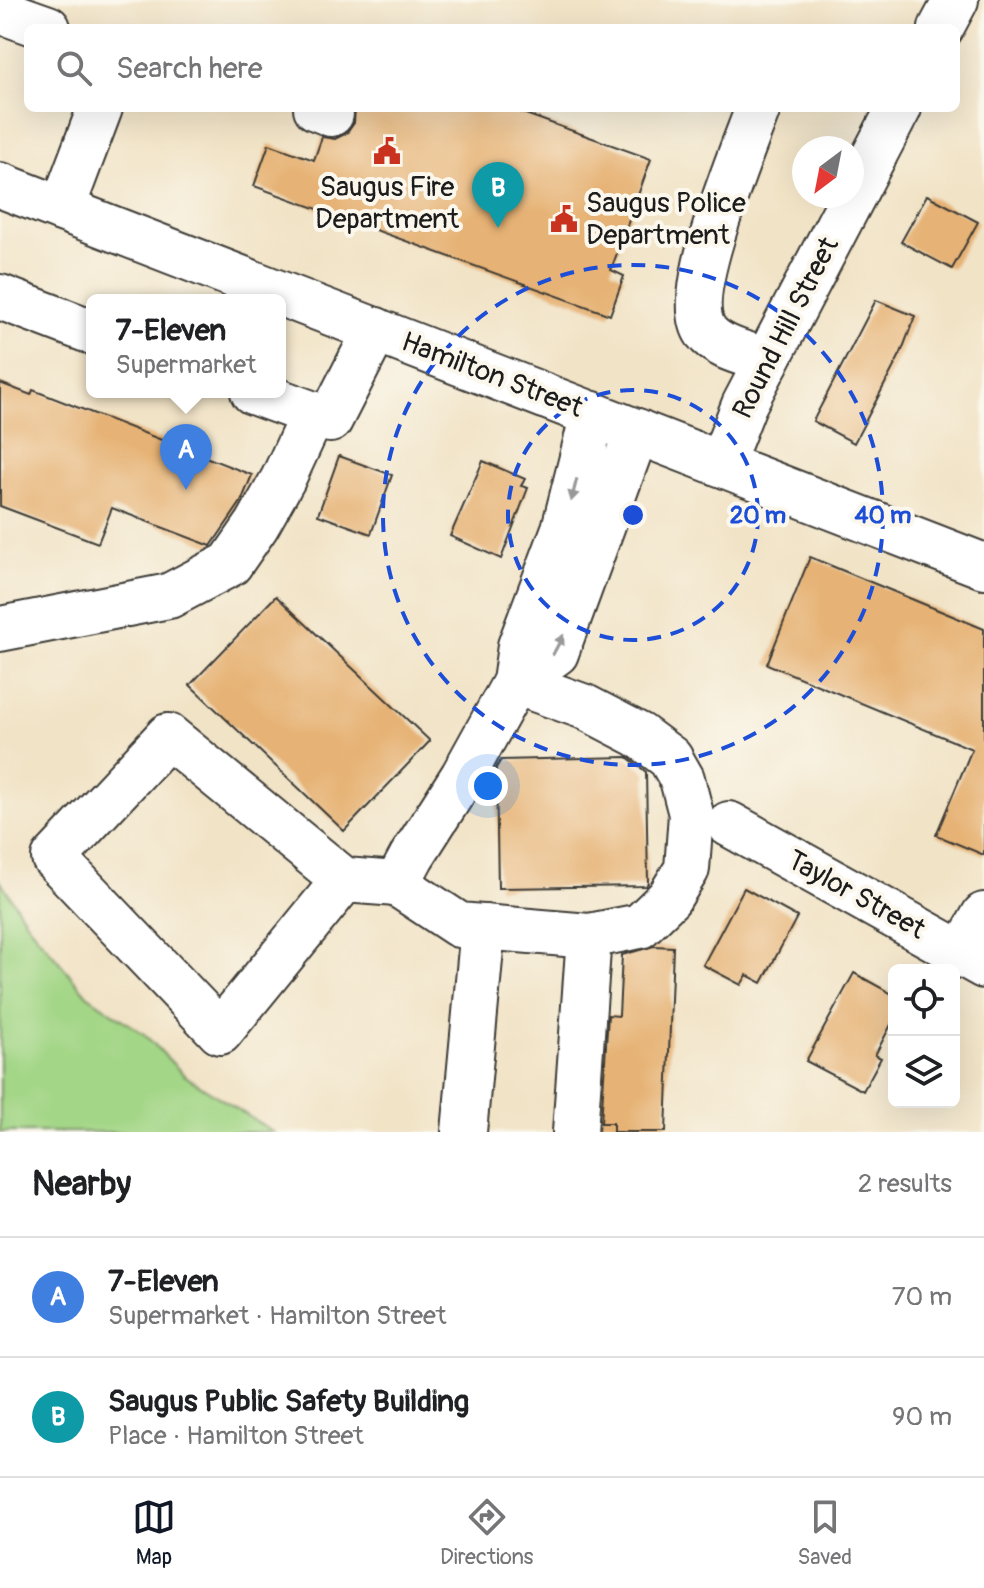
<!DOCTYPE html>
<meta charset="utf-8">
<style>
body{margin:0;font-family:Pangolin,sans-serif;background:#f6f6f6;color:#202124}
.controls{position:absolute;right:24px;bottom:24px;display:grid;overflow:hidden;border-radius:12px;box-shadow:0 8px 32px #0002}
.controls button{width:72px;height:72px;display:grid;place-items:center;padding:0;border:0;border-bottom:2px solid #e0e0e0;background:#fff;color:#202124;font:40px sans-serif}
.compass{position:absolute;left:792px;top:136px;width:72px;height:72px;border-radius:50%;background:#fff;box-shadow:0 8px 32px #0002;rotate:212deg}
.you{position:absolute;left:488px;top:786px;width:28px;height:28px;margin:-20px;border:6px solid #fff;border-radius:50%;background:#1a73e8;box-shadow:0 0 0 12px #1a73e833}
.badge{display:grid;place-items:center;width:52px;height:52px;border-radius:50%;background:#111827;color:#fff;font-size:26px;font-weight:700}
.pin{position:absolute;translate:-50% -66px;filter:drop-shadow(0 2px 4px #0008)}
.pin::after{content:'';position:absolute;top:42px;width:28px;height:24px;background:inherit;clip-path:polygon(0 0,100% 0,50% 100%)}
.popup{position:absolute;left:86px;top:294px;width:200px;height:104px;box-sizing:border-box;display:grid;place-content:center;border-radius:12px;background:#fff;filter:drop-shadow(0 2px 6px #0005);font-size:26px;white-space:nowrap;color:#757577}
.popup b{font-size:30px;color:#202124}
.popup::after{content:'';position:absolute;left:50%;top:100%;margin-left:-16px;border:16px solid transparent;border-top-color:#fff}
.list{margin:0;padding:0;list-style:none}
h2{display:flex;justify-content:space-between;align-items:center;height:104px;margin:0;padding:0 32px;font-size:34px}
h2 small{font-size:26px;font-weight:400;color:#757577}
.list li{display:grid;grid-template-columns:52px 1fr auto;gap:24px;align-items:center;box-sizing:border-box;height:120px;padding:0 32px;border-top:2px solid #e0e0e0}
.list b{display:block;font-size:30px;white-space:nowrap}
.list p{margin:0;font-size:26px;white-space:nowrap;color:#757577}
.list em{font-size:26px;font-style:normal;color:#757577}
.icon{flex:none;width:44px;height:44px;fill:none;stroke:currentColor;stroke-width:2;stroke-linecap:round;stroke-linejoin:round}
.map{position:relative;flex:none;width:984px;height:1132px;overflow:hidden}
.search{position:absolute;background:#fff;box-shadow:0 8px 32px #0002;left:24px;right:24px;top:24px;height:88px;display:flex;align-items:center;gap:20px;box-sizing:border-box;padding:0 28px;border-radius:12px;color:#757577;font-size:30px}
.sheet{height:344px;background:#fff}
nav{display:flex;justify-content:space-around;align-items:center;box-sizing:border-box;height:112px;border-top:2px solid #e0e0e0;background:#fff;font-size:22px;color:#757577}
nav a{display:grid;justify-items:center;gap:4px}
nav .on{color:#111827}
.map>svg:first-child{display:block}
.green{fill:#a3d686;stroke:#607951;stroke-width:2}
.building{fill:#e6b274}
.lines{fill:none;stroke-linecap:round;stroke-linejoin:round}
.minor-casing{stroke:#3c3a36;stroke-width:48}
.major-casing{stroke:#3c3a36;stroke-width:48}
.minor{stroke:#fff;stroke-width:44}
.major{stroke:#fff;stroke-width:44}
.oneway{fill:#999}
.ring{fill:none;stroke:#1d4ed8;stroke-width:4;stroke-dasharray:14 10}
.labels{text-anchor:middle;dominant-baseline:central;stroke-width:8;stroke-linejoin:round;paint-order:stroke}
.poi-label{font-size:28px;fill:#1c1c1c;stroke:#fbf7ec}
.street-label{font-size:28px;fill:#1c1c1c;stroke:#fbf7ec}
.centre{fill:#1d4ed8;stroke:#fbf7ec;stroke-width:4}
.ring-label{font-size:24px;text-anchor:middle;font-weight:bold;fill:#1d4ed8;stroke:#fbf7ec;stroke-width:8;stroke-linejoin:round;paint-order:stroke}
</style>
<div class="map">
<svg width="984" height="1132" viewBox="0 0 984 1132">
<rect width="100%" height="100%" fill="#fbf7ec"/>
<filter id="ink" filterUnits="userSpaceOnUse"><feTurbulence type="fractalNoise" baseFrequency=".0125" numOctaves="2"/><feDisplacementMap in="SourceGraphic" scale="16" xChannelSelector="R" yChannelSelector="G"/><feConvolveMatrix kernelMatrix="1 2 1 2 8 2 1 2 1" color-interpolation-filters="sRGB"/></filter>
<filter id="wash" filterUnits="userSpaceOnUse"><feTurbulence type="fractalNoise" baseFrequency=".006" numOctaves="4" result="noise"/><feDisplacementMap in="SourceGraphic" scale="32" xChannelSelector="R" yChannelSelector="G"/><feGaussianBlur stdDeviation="1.8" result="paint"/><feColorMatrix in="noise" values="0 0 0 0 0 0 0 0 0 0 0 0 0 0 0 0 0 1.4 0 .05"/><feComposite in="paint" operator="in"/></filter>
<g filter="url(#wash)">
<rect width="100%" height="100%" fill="#f1e3c6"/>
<path class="green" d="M0 880 29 926 87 995 144 1034 184 1075 273 1132H0Z"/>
<g id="blocks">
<g class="building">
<path d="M355 108H509L651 159 611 270 624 276 610 315 254 186 269 144 314 160 322 137 335 139 347 133 354 123Z"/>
<path d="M927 195 978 222 952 269 901 242Z"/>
<path d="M876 300 915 316 901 353 854 443 813 421Z"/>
<path d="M0 383 31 395 33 390 252 475 241 502 211 546 112 508 98 543 0 506Z"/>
<path d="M339 456 392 475 371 534 318 515Z"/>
<path d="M483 461 525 479 521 486 528 488 501 559 450 536Z"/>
<path d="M810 557 984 629V855L936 835 972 749 767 664Z"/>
<path d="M276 596 430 741 344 831 190 685Z"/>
<path d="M627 757 646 772 648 883 646 886 498 888 496 768 501 760Z"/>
<path d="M744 888 797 917 762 983 747 975 741 985 703 965Z"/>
<path d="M654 946 673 947 666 1132H613V1123H601L608 1015 619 1016 622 955Z"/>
<path d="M854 973 894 995V1019L875 1055 881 1058 863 1091 806 1061Z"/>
</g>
</g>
</g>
<g filter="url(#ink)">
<use href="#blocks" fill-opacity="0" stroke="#3c3a36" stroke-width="2"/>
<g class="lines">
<g class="minor-casing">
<g id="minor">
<path d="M0 11 48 28"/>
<path d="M941 28 956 0"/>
<path d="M316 108 331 114"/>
<path d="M758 108C743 150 680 296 706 332 719 349 748 354 767 361"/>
<path d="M62 209 100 108"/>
<path d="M0 297 92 332"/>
<path d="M253 392 330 420 376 330"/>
<path d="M593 414 564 529 520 646 515 682 556 653 637 431"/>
<path d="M721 464 744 405 899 108"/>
<path d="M0 629 169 596 230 564 257 525 283 479 313 414"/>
<path d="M729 824 984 966"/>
<path d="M344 880 220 1032 54 858 168 736 344 880 397 884 412 856 463 776 515 682 585 707 639 735 670 758 682 779 691 814 687 869 669 898 640 926 589 936"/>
<path d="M397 884 459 925 589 936 575 1132"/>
<path d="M962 954 984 915"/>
<path d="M464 1132 483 927"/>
</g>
</g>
<g class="major-casing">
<path id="major" d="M0 185 984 566"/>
</g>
<use href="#minor" class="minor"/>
<use href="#major" class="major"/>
</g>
<defs><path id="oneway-solid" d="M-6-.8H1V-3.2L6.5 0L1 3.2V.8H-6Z" transform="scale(2)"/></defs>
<g class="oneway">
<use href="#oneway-solid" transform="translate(574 490) rotate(104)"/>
<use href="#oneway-solid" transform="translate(558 645) rotate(-62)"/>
</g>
</g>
<g class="ring">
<circle cx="633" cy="515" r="125"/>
<circle cx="633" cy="515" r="250"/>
</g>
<defs>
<g id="civic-bare" transform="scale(2.16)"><path d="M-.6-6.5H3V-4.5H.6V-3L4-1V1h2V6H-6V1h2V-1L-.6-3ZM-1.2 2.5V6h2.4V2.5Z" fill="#c8321e" stroke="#fbf7ec" stroke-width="2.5" paint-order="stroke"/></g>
</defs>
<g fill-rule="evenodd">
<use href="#civic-bare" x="387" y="151"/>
<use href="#civic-bare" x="564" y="219"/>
</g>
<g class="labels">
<g class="poi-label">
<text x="387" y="187">Saugus Fire<tspan x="387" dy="32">Department</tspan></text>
<text x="586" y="203" text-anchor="start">Saugus Police<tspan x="586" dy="32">Department</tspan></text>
</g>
<g class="street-label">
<text transform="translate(786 328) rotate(-63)">Round Hill Street</text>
<text transform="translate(492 375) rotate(21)">Hamilton Street</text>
<text transform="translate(856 895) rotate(29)">Taylor Street</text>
</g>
</g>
<circle cx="633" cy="515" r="12" class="centre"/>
<g class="ring-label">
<text x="758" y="523">20 m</text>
<text x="883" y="523">40 m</text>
</g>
</svg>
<div class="controls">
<button><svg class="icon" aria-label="locate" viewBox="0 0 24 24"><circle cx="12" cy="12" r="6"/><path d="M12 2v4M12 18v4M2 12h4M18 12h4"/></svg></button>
<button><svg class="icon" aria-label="layers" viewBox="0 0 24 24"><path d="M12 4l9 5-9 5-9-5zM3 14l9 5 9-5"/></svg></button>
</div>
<svg class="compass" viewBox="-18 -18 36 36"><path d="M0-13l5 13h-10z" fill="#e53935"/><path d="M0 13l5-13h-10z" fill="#757577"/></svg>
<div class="you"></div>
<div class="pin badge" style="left:186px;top:490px;background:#3f7fe0">A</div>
<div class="popup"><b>7-Eleven</b>Supermarket</div>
<div class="pin badge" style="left:498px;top:228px;background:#0f9aa8">B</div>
<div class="search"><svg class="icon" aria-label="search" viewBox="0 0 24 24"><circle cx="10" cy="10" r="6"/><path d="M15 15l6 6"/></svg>Search here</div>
</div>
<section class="sheet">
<h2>Nearby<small>2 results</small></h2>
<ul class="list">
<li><span class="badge" style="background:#3f7fe0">A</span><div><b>7-Eleven</b><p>Supermarket · Hamilton Street</p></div><em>70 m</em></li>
<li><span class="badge" style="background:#0f9aa8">B</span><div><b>Saugus Public Safety Building</b><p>Place · Hamilton Street</p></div><em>90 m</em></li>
</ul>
</section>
<nav>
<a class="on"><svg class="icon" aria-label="map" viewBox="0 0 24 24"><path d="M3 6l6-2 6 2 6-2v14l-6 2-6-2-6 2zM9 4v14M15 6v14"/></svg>Map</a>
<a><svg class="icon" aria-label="directions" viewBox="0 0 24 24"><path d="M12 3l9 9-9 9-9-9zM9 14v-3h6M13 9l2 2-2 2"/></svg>Directions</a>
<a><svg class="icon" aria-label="saved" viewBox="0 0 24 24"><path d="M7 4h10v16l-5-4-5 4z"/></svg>Saved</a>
</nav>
